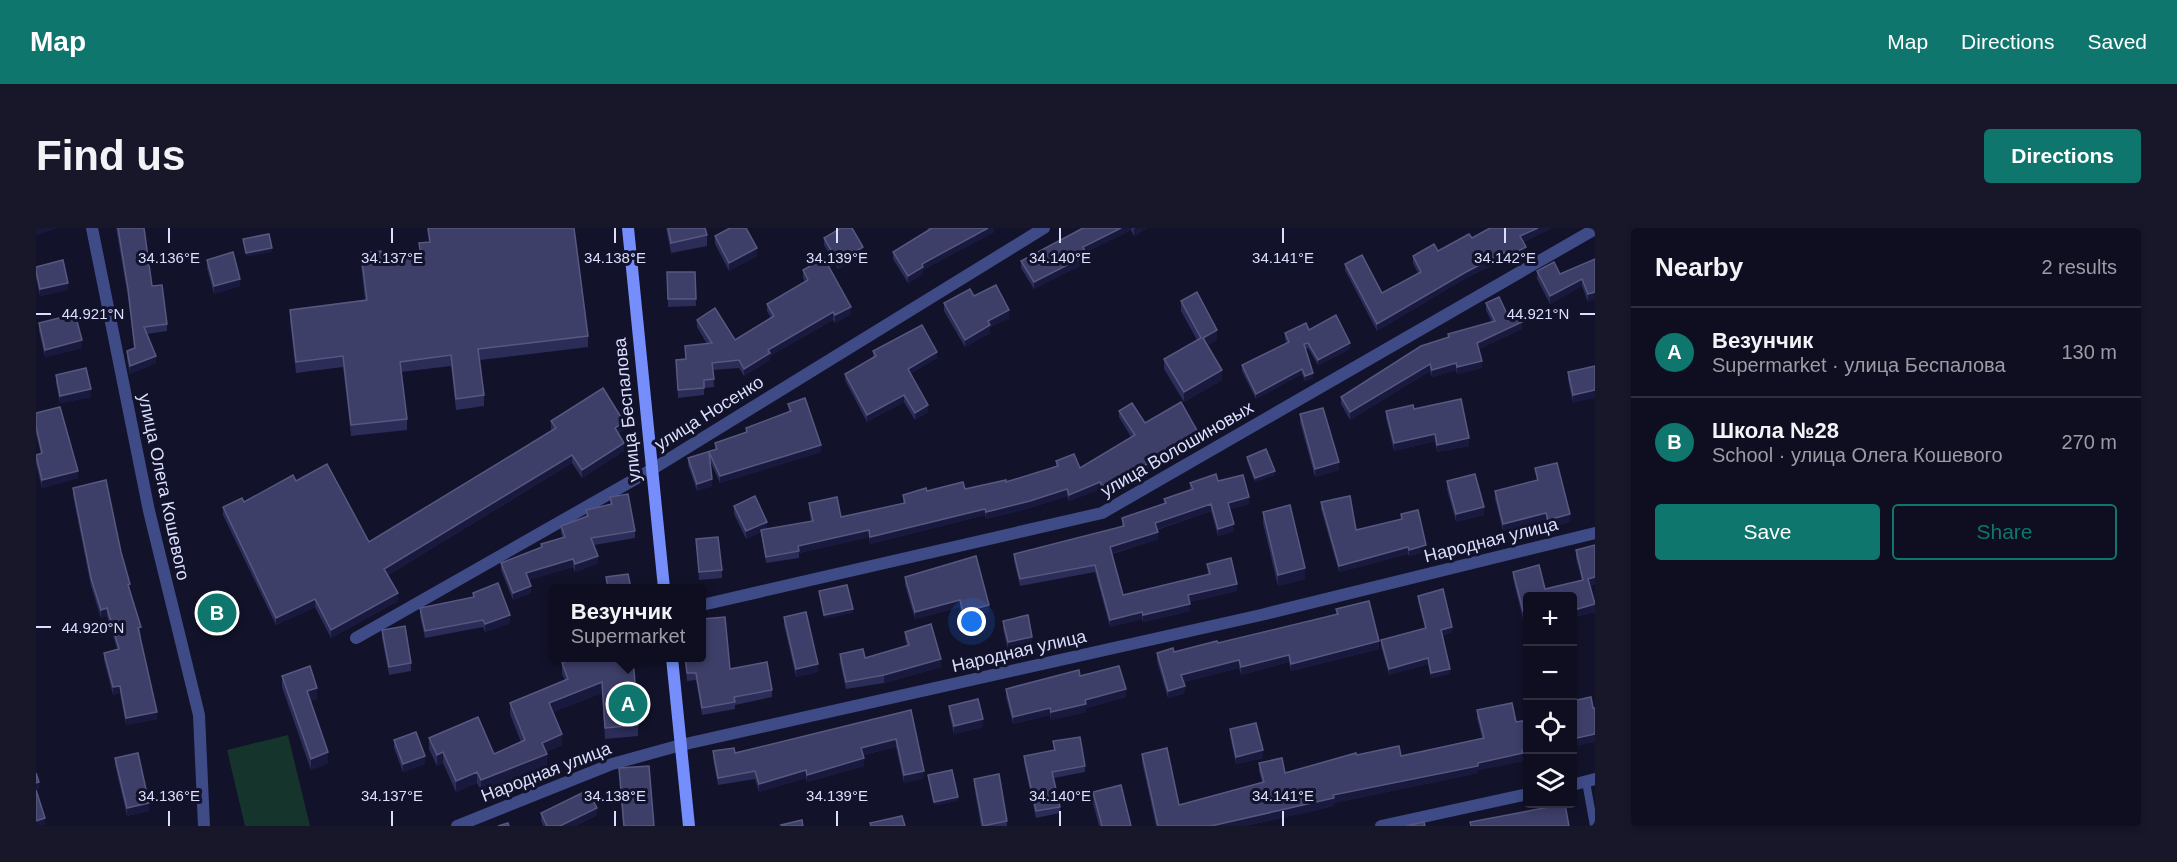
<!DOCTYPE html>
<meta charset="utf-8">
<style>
body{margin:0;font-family:Helvetica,sans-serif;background:#171729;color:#f1f3f6}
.controls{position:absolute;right:18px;bottom:18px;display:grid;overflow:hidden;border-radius:6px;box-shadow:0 3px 9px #0003}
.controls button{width:54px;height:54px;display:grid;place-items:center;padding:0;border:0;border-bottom:2px solid #2e2e3e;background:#0e0e20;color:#f1f3f6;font:30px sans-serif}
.you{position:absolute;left:936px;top:394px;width:21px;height:21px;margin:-15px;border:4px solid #fff;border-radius:50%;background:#1a73e8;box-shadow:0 0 0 9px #1a73e833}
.badge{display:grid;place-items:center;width:39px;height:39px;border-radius:50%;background:#0f766e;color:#fff;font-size:20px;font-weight:700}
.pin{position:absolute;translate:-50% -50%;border:3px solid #fff;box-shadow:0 2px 6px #0006}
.popup{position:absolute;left:514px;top:356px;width:156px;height:78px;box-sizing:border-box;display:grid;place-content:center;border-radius:6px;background:#0e0e20;filter:drop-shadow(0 2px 4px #0005);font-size:20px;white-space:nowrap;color:#9b9ca5}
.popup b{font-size:22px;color:#f1f3f6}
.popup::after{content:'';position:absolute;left:50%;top:100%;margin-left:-12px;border:12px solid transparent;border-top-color:#0e0e20}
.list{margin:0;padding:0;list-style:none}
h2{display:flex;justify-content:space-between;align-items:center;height:78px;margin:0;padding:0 24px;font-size:26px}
h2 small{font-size:20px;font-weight:400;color:#9b9ca5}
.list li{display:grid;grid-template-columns:39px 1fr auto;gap:18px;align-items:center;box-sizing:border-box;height:90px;padding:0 24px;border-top:2px solid #2e2e3e}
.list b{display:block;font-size:22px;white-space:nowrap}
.list p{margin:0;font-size:20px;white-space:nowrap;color:#9b9ca5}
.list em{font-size:20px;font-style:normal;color:#9b9ca5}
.actions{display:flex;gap:12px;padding:18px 24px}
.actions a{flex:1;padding:14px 0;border:2px solid #0f766e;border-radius:6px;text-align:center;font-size:21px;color:#0f766e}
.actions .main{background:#0f766e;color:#fff}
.icon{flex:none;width:33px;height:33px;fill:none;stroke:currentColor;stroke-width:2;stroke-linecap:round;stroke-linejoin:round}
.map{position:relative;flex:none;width:1559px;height:598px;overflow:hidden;border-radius:6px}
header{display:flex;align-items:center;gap:36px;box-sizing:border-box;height:84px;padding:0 30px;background:#0f766e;color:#fff}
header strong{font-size:28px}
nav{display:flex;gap:33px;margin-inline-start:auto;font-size:21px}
.intro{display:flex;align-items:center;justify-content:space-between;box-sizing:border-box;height:144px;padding:0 36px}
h1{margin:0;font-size:42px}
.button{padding:15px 27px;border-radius:6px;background:#0f766e;color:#fff;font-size:21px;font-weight:700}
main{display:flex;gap:36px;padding:0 36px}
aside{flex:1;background:#0e0e20;border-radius:6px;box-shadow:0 3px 9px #0003}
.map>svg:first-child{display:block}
.green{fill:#15342c}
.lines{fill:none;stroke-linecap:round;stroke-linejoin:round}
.service{stroke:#3e4b87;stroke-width:8}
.minor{stroke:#3e4b87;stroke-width:12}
.secondary{stroke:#758efb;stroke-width:12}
.wall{fill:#2b2c57}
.shaded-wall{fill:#19193d}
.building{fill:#3e3f69;stroke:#575880;stroke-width:1.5}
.ticks{fill:none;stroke:#dbdffe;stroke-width:2}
.labels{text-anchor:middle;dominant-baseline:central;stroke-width:6;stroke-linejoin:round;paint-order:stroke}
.street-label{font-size:18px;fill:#dbdffe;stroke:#12122a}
.ticks-label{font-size:15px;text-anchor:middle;fill:#dbdffe;stroke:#12122a;stroke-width:6;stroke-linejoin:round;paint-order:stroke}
</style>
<header>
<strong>Map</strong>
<nav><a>Map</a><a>Directions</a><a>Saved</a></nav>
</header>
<div class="intro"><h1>Find us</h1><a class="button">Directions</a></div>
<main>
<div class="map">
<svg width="1559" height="598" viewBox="0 0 1559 598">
<rect width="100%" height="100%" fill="#12122a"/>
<path class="green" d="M252 507 274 598H209L191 522Z"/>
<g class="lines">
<path class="service" d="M1550 554 1558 598"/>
<g class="minor">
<path d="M56 0 113 283 163 487 168 598"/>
<path d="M666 377 1066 285 1559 1"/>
<path d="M320 410 615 242 1008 0"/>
<path d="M1536 557 1559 551"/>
<path d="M421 598 576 536 645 517 1225 387 1559 305"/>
<path d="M1345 598 1492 566"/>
</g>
<g class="secondary">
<path d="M592 0 628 360"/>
<path d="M636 430 653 598"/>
</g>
</g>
<g class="wall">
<path d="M80 0H108L116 58 131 96V103L111 106 120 135 94 146 91 131V123L98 120 92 69Z"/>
<path d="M391 0H538L552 108V119L444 132 448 167V178L420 182 415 138 365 144 371 191V202L315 208 307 139 260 145 254 93V82L329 73 325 36V25L346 33 384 28 383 15 393 14Z"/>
<path d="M630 0H669L671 7V18L635 25Z"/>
<path d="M891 0H958V4L887 42V46L872 55 857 31V24L893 2Z"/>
<path d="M1047 0H1111L1098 8 1095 2 1050 24 1051 34 998 61 985 40V33Z"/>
<path d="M1454 0H1516L1487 14 1490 26 1471 36 1468 31 1430 50 1341 103 1309 42V36L1346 65 1382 45 1377 35V28L1402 23 1436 10Z"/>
<path d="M679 8 721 28 693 43 679 16Z"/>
<path d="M788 10 827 27 802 41 788 17Z"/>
<path d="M1559 31 1552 74 1546 58 1514 76 1501 51V43L1524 46Z"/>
<path d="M171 32 204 58 178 66 171 40Z"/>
<path d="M0 39 32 62 4 68 0 50Z"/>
<path d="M767 42 815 86 799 95 797 92 734 128V132L708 148 703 140 677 142 678 159 668 160V167L642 170 640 132 649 131V118L671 116 661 99V92L699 112 735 90 731 83V76L769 54 767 50Z"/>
<path d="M631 44H659L660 78 632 79Z"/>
<path d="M938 68 973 90 954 99V105L929 119 908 83V75Z"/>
<path d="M1145 73 1181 112 1171 117 1186 152 1148 174 1128 141V131L1161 112 1145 83Z"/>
<path d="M1450 75 1473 90 1486 101 1443 121 1446 140 1421 146 1420 142 1396 149 1394 143 1314 192 1305 176V169L1412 109V106L1456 94 1450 82Z"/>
<path d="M3 95 46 120 9 129 3 103Z"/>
<path d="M1273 102 1314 121 1282 137 1272 120 1270 121 1277 150 1269 153 1266 146 1220 171 1206 143V137L1251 115 1249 111V105Z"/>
<path d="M837 123 901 130 874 146 892 184 879 192 868 174 831 194 809 152V146L837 130Z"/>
<path d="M1559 138 1537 175 1532 152V144Z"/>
<path d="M20 147 55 169 24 175 20 155Z"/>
<path d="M752 176 785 224 684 255 674 233 676 258 661 263 652 237V230L679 221V215L710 204V200L753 184Z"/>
<path d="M1378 181 1433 218 1401 224 1399 213 1358 223 1350 190V183Z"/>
<path d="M1083 183 1109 195 1163 213 1068 268 1064 261 1033 273 1031 268 994 280 950 291 949 287 834 316 833 309 763 325V330L730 335 725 304 710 311 698 286V278L731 301 775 293 773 282V275L805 289 867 275V267L891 263 929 261 970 254 1020 238V233L1044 240 1095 209 1083 189Z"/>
<path d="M0 185 42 250 6 260 0 236V227L5 226 0 206Z"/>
<path d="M1264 186 1303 242 1279 249 1264 194Z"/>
<path d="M515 193 588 202 582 205 588 223 546 250 536 235 352 347 362 373 295 410 279 379 240 397 187 287V279L208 274 260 253 333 314 516 203 515 201Z"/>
<path d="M1211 229 1239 247 1219 254 1211 233Z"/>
<path d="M1499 240 1534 294 1512 299 1510 292 1467 303 1459 271V263L1501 253Z"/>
<path d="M1182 253 1213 276 1194 281 1198 303 1182 308 1175 283 1121 302 1122 311 1076 326 1087 367 1172 347 1171 336 1201 363 1153 374 1154 383 1107 394 1106 391 1074 399 1059 344 984 358 978 333V326L1086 299V290L1128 276V271L1154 262V255Z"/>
<path d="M1411 253 1448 287 1420 294 1411 261Z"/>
<path d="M37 260 85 324 105 407H104L121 491 90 497 84 465 77 467 68 432V425L81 421 71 388 65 390 55 358 37 268Z"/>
<path d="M574 269 599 303V310L558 317 562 335 539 344 537 339 492 352 495 365 477 372 465 342V335L505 320V316L527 310 525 305V298L550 289V282L574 276Z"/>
<path d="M1285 274 1320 302 1365 291V286L1390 324 1373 328 1372 326 1303 344 1285 281Z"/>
<path d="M1227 284 1269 351 1242 358 1227 295Z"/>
<path d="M660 311 686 342V350L663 352Z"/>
<path d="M1540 322 1554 358 1559 384 1538 389 1536 384V369L1487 391 1477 351V344L1509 361 1546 352 1540 330Z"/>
<path d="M869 349 953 384 927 391 924 379 879 391 869 357Z"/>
<path d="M437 365 474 395 449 404 447 399 389 410 384 388V380L437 369Z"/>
<path d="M1382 368 1416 404 1407 407 1414 446 1395 450 1392 436 1353 447 1345 418V412L1389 400 1382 373Z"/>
<path d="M1300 381 1343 421 1255 443 1253 434 1205 447 1203 440 1148 454 1149 465 1132 470 1121 433V425L1138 424 1182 415 1300 386Z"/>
<path d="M748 389 782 444 760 449 748 397Z"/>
<path d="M666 391 694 441 736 462V469L699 477V481L666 487 660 452 651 453 649 429 668 425Z"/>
<path d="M967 393 996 416 972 422 967 401Z"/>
<path d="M346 402 375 435V443L353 447 346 410Z"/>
<path d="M869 404 905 439 848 455 810 461 804 434V426L829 430 871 418 869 411Z"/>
<path d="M540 429 602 497V508L569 511 566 465 517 484 526 517 510 524 511 537 445 563 441 555 420 564 407 535 401 538 393 521V510L458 526 485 514 474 486V475L529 452 526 446V435Z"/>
<path d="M246 448 281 471 274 473 292 535 275 542 246 459Z"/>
<path d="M1044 448 1090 469 1050 480V484L1015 492 1014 487 977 496 970 469V461Z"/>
<path d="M913 478 947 499 918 506 913 485Z"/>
<path d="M875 482 888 550 868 555 860 519 827 527 828 538 771 554 770 550 723 564 719 551 682 557 677 531V523L699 525Z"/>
<path d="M1441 482 1487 530V533L1442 542V545L1298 575V578L1209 598H1120L1106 534V526L1143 577 1226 554 1223 543V535L1249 545 1321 527 1365 528 1446 510 1441 490Z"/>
<path d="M1194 501 1227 530 1200 536 1194 508Z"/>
<path d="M358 512 389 536 367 544 358 520Z"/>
<path d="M1017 513 1049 538V544L1018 550 1024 579V585L1000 590 988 535V528L1018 523Z"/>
<path d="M79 530 113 583 91 588 79 537Z"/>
<path d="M583 540 618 598H587Z"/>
<path d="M938 551 971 593V598H945L938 558Z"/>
<path d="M1057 564 1095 598H1063L1057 575Z"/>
<path d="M505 585 561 587 539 598H507L505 592Z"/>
</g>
<g class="shaded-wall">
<path d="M0 0H22L0 7Z"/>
<path d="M952 0H958V4L887 42V46L872 55V48L886 36Z"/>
<path d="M1085 0H1095V2L1047 26V19Z"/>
<path d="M1100 0H1111L1098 8V1Z"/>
<path d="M1502 0H1516L1484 15V8Z"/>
<path d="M827 19V27L802 41V34Z"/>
<path d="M1490 19V26L1471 36V29Z"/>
<path d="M236 20V24L210 29V25Z"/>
<path d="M721 20V28L693 43V35Z"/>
<path d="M1468 24V31L1430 50 1341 103V96L1430 44Z"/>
<path d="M1051 27V34L998 61V54Z"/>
<path d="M204 51V58L178 66V58Z"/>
<path d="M1546 51V58L1514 76V68Z"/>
<path d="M32 55V62L4 68V61Z"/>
<path d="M1559 64V71L1552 74V66Z"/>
<path d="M815 79V86L799 95V87Z"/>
<path d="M973 82V90L954 99V105L929 119V112L952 93Z"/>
<path d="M797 84V92L734 128V132L708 148V141L732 122Z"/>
<path d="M1486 94V101L1441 122V115Z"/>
<path d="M1181 102V112L1167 119V110Z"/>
<path d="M46 112V120L9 129V122Z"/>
<path d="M1314 115V121L1282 137V132Z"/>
<path d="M901 124V130L872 148V141Z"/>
<path d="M120 128V135L94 146V138Z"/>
<path d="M1446 133V140L1421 146V139Z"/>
<path d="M1420 135V142L1396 149V142Z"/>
<path d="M1394 136V143L1314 192V184Z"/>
<path d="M1266 141V146L1220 171V166Z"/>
<path d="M1186 142V152L1148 174V164Z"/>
<path d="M1277 145V150L1269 153V148Z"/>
<path d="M55 161V169L24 175V168Z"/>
<path d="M1559 162V170L1537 175V167Z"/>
<path d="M868 167V174L831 194V187Z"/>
<path d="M892 177V184L879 192V185Z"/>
<path d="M588 194V202L579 208V200Z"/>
<path d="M1163 206V213L1068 268V261Z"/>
<path d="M1399 206V213L1358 223V215Z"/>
<path d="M1433 210V218L1401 224V217Z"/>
<path d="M588 215V223L546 250V242Z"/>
<path d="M785 217V224L684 255V248Z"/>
<path d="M536 227V235L348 349V341Z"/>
<path d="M1303 234V242L1279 249V241Z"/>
<path d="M42 243V250L6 260V252Z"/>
<path d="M1239 243V247L1219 254V250Z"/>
<path d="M676 251V258L661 263V256Z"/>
<path d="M1064 254V261L1033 273V267Z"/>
<path d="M1031 261V268L994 280 950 291V284Z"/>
<path d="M1213 269V276L1192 282V275Z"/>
<path d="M1175 276V283L1119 302V295Z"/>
<path d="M1448 279V287L1420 294V286Z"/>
<path d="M949 281V287L834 316V309Z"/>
<path d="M1510 285V292L1467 303V296Z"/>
<path d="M1534 286V294L1512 299V292Z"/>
<path d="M731 294V301L710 311V303Z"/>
<path d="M1198 296V303L1182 308V301Z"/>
<path d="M833 302V309L763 325 762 318Z"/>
<path d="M1122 304V311L1074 326V319Z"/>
<path d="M1390 317V324L1373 328V322Z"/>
<path d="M1372 319V326L1303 344V338Z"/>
<path d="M562 328V335L539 344V336Z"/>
<path d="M537 331V339L490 353V345Z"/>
<path d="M1269 340V351L1242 358V347Z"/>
<path d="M1559 349V357L1552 358V351Z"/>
<path d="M1201 356V363L1152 374V367Z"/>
<path d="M495 358V365L477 372V365Z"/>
<path d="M362 365V373L295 410V402Z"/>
<path d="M279 371V379L240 397V390Z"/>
<path d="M924 372V379L879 391V384Z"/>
<path d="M1154 376V383L1107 394V387Z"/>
<path d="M1559 376V384L1538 389V382Z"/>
<path d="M953 377V384L927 391V384Z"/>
<path d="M71 380V388L65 390V382Z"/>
<path d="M817 381V385L788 391V387Z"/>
<path d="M1491 382V390L1487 391V383Z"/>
<path d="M1106 384V391L1074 399V392Z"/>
<path d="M474 387V395L449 404V396Z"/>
<path d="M1416 399V404L1405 407V402Z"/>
<path d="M996 409V416L972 422V414Z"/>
<path d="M1343 413V421L1255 443V436Z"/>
<path d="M1253 427V434L1205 447V439Z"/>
<path d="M1392 430V436L1353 447V441Z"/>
<path d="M905 431V439L848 455V447Z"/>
<path d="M1203 432V440L1145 455V447Z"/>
<path d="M782 436V444L760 449V441Z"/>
<path d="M1414 441V446L1395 450V445Z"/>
<path d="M566 454V465L513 486V475Z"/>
<path d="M84 458V465L77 467V459Z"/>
<path d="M1149 458V465L1132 470V463Z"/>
<path d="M281 460V471L271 474V463Z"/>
<path d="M1090 461V469L1050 480V484L1015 492V484L1049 472Z"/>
<path d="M1014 480V487L977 496V489Z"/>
<path d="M121 484V491L90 497V490Z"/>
<path d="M947 491V499L918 506V498Z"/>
<path d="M526 506V517L506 526V515Z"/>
<path d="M1559 506V514L1536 519V511Z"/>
<path d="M860 511V519L825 527V520Z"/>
<path d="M1491 521V529L1487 530V533L1442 542V545L1298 575V578L1209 598H1175L1297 567 1442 535Z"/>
<path d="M1227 522V530L1200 536V529Z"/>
<path d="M292 524V535L275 542V531Z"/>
<path d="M407 524V535L401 538V527Z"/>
<path d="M511 526V537L445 563V552Z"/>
<path d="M389 528V536L367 544V536Z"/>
<path d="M828 530V538L771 554V547Z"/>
<path d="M770 542V550L723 564V556Z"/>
<path d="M888 543V550L868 555V547Z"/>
<path d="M441 544V555L420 564V553Z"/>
<path d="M3 554V561L0 562V555Z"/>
<path d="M922 569V573L898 578V574Z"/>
<path d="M113 575V583L91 588V580Z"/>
<path d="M561 580V587L539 598H524Z"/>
<path d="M9 590V597L0 598V593Z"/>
</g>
<g class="building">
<path d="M82 0H108L116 58 126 57 131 96 108 99 120 128 94 138 91 123 99 120 92 61Z"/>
<path d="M392 0H538L552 108 442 121 448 167 420 171 415 127 364 134 371 191 315 197 307 128 260 134 254 82 331 72 325 25 345 23 346 33 385 28 383 15 394 14Z"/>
<path d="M632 0H669L671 7 635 15Z"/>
<path d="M694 0H710L721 20 693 35 679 8Z"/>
<path d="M805 0H816L827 19 802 34 788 10Z"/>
<path d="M896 0H952L886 36 887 39 872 48 857 24Z"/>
<path d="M1047 0H1085L1047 19 1051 27 998 54 985 33Z"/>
<path d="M1454 0H1502L1484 8 1490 19 1471 29 1468 24 1430 44 1341 96 1309 36 1326 27 1346 65 1385 44 1377 28 1398 16 1402 23 1433 6 1436 10Z"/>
<path d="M233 6 236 20 210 25 207 11Z"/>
<path d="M197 24 204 51 178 58 171 32Z"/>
<path d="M788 30 815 79 799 87 797 84 732 122 734 125 708 141 703 132 676 135 678 151 668 152V160L642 162 640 132 650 131 649 118 676 115 661 92 679 80 699 112 738 88 731 76 772 52 767 42Z"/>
<path d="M1559 31V64L1552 66 1546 51 1514 68 1501 43 1518 34 1524 46Z"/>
<path d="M27 32 32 55 4 61 0 43V39Z"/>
<path d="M631 44H659L660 71H632Z"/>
<path d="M960 57 973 82 952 93 954 97 929 112 908 75 934 61 938 68Z"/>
<path d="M1161 64 1181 102 1167 110 1186 142 1148 164 1128 131 1165 110 1145 73Z"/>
<path d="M1463 69 1473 90 1483 87 1486 94 1441 115 1446 133 1421 139 1420 135 1396 142 1394 136 1314 184 1305 169 1385 118 1413 109 1412 106 1459 93 1450 75Z"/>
<path d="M39 86 46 112 9 122 3 95Z"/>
<path d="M1300 87 1314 115 1282 132 1272 115 1268 116 1277 145 1269 148 1266 141 1220 166 1206 137 1253 114 1249 105 1270 95 1273 102Z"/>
<path d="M886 97 901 124 872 141 892 177 879 185 868 167 831 187 809 146 840 128 837 123Z"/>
<path d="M1559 138V162L1537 167 1532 144Z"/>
<path d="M50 140 55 161 24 168 20 147Z"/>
<path d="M567 160 588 194 579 200 588 215 546 242 536 227 348 341 362 365 295 402 279 371 240 390 187 279 206 270 208 274 257 247 260 253 291 236 333 314 520 200 515 193Z"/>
<path d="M769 170 785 217 684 248 673 224 676 251 661 256 652 230 681 221 679 215 711 204 710 200 755 183 752 176Z"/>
<path d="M1425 171 1433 210 1401 217 1399 206 1358 215 1350 183 1377 177 1378 181Z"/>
<path d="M1145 174 1163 206 1068 261 1064 254 1033 267 1031 261 994 273 950 284 949 281 834 309 833 302 762 318 763 323 730 329 725 302 777 293 773 275 801 269 805 289 869 275 867 267 890 260 891 263 927 254 929 261 970 252V254L1022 238 1020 233 1038 226 1044 240 1099 207 1083 183 1096 175 1109 195Z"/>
<path d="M24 179 42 243 6 252 0 228V227L6 225 0 198V185Z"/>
<path d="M1287 180 1303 234 1279 241 1264 186Z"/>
<path d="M1230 221 1239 243 1219 250 1211 229Z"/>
<path d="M1521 235 1534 286 1512 292 1510 285 1467 296 1459 263 1502 252 1499 240Z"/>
<path d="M1180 246 1182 253 1207 247 1213 269 1192 275 1198 296 1182 301 1175 276 1119 295 1122 304 1074 319 1087 367 1174 346 1171 336 1195 330 1201 356 1152 367 1154 376 1107 387 1106 384 1074 392 1059 337 984 351 978 326 1088 298 1086 290 1130 275 1128 271 1157 261 1154 255Z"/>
<path d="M1439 246 1448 279 1420 286 1411 253Z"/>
<path d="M70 252 85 324 94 356 92 357 105 399 102 400 121 484 90 490 84 458 77 459 68 425 83 421 71 380 65 382 55 350 37 260Z"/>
<path d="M592 266 599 303 555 310 562 328 539 336 537 331 490 345 495 358 477 365 465 335 506 319 505 316 529 309 525 298 552 288 550 282 576 276 574 269Z"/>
<path d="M719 268 731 294 710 303 698 278Z"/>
<path d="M1314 268 1320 302 1366 291 1365 286 1382 282 1390 317 1373 322 1372 319 1303 338 1285 274Z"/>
<path d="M1254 277 1269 340 1242 347 1227 284Z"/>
<path d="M682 309 686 342 663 344 660 311Z"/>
<path d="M1559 317V349L1552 351 1559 376 1538 382 1536 377V369H1491V382L1487 383 1477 344 1503 337 1509 361 1547 352 1540 322Z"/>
<path d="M940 328 953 377 927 384 924 372 879 384 869 349Z"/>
<path d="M592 346 595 360H572L570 349Z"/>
<path d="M462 355 474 387 449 396 447 392 389 403 384 380 438 369 437 365Z"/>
<path d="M811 357 817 381 788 387 783 363Z"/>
<path d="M1407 361 1416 399 1405 402 1414 441 1395 445 1392 430 1353 441 1345 412 1390 400 1382 368Z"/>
<path d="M1333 373 1343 413 1255 436 1253 427 1205 439 1203 432 1145 447 1149 458 1132 463 1121 425 1137 420 1138 424 1181 413 1182 415 1302 386 1300 381Z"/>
<path d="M770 384 782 436 760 441 748 389Z"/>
<path d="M992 387 996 409 972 414 967 393Z"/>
<path d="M689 389 694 441 731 434 736 462 698 469 699 474 666 480 660 445H651L649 429H666V425H669L666 391Z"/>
<path d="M895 396 905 431 848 447 810 454 804 426 827 421 829 430 873 417 869 404Z"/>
<path d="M369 398 375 435 353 439 346 402Z"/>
<path d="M540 429H594L598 442 602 497 569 500 566 454 513 475 526 506 506 515 511 526 445 552 441 544 420 553 407 524 401 527 393 510 442 489 458 526 489 512 474 475 532 451 526 435Z"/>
<path d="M274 438 281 460 271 463 292 524 275 531 246 448Z"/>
<path d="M1083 438 1090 461 1049 472 1050 476 1015 484 1014 480 977 489 970 461 1043 442 1044 448Z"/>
<path d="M1555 469 1557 480H1559V506L1536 511V473Z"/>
<path d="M942 471 947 491 918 498 913 478Z"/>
<path d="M1476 475 1480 494 1491 492V521L1486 522 1487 525 1442 535V538L1297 567 1298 570 1175 598H1122L1106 526 1131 520 1143 577 1228 554 1223 535 1246 530 1249 545 1320 525 1321 527 1363 518 1365 528 1448 510 1441 482Z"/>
<path d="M875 482 888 543 868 547 860 511 825 520 828 530 771 547 770 542 723 556 719 543 682 550 677 523 698 520 699 525Z"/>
<path d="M1220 495 1227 522 1200 529 1194 501Z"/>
<path d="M380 504 389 528 367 536 358 512Z"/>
<path d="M1044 509 1049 538 1016 544 1024 579 1000 583 988 528 1019 522 1017 513Z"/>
<path d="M102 525 113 575 91 580 79 530Z"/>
<path d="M613 538 618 598H588L583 540Z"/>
<path d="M916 542 922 569 898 574 892 547Z"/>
<path d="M0 545 3 554 0 555Z"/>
<path d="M963 546 971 593 947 598 938 551Z"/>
<path d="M1085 557 1095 598H1066L1057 564Z"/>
<path d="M0 562 9 590 0 593Z"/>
<path d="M552 562 561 580 524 598H511L505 585Z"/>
<path d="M1529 576 1533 598H1435L1434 594Z"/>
<path d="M866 588 869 598H835L834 595Z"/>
<path d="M766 592 767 598H746L745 597Z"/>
<path d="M1388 594 1389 598H1370Z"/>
<path d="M472 595 473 598H462Z"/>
</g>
<path class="ticks" d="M133 0V15M356 0V15M579 0V15M801 0V15M1024 0V15M1247 0V15M1469 0V15M0 86H15M1544 86H1559M0 399H15M133 583V598M356 583V598M579 583V598M801 583V598M1024 583V598M1247 583V598"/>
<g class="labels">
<g class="street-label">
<text transform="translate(591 182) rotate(-96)">улица Беспалова</text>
<text transform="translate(673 185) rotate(-32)">улица Носенко</text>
<text transform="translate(1141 221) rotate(-30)">улица Волошиновых</text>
<text transform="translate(128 259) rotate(78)">улица Олега Кошевого</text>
<text transform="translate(1455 312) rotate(-14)">Народная улица</text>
<text transform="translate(983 423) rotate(-13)">Народная улица</text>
<text transform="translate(510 544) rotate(-21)">Народная улица</text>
</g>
</g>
<g class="ticks-label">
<text x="133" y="35">34.136°E</text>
<text x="356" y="35">34.137°E</text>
<text x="579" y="35">34.138°E</text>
<text x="801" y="35">34.139°E</text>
<text x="1024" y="35">34.140°E</text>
<text x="1247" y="35">34.141°E</text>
<text x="1469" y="35">34.142°E</text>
<text x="57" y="91">44.921°N</text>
<text x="1502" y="91">44.921°N</text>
<text x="57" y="405">44.920°N</text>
<text x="133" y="573">34.136°E</text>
<text x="356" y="573">34.137°E</text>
<text x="579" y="573">34.138°E</text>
<text x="801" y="573">34.139°E</text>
<text x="1024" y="573">34.140°E</text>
<text x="1247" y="573">34.141°E</text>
</g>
</svg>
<div class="controls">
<button>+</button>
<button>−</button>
<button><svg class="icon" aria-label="locate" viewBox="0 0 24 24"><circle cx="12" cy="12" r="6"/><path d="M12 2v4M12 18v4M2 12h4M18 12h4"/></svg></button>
<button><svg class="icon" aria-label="layers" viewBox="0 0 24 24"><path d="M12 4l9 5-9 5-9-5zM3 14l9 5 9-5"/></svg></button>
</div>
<div class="you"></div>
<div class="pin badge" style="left:592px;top:476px">A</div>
<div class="popup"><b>Везунчик</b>Supermarket</div>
<div class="pin badge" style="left:181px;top:385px">B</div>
</div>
<aside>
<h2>Nearby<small>2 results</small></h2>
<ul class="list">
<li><span class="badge">A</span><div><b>Везунчик</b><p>Supermarket · улица Беспалова</p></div><em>130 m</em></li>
<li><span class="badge">B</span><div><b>Школа №28</b><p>School · улица Олега Кошевого</p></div><em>270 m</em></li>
</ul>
<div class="actions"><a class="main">Save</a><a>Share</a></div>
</aside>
</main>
